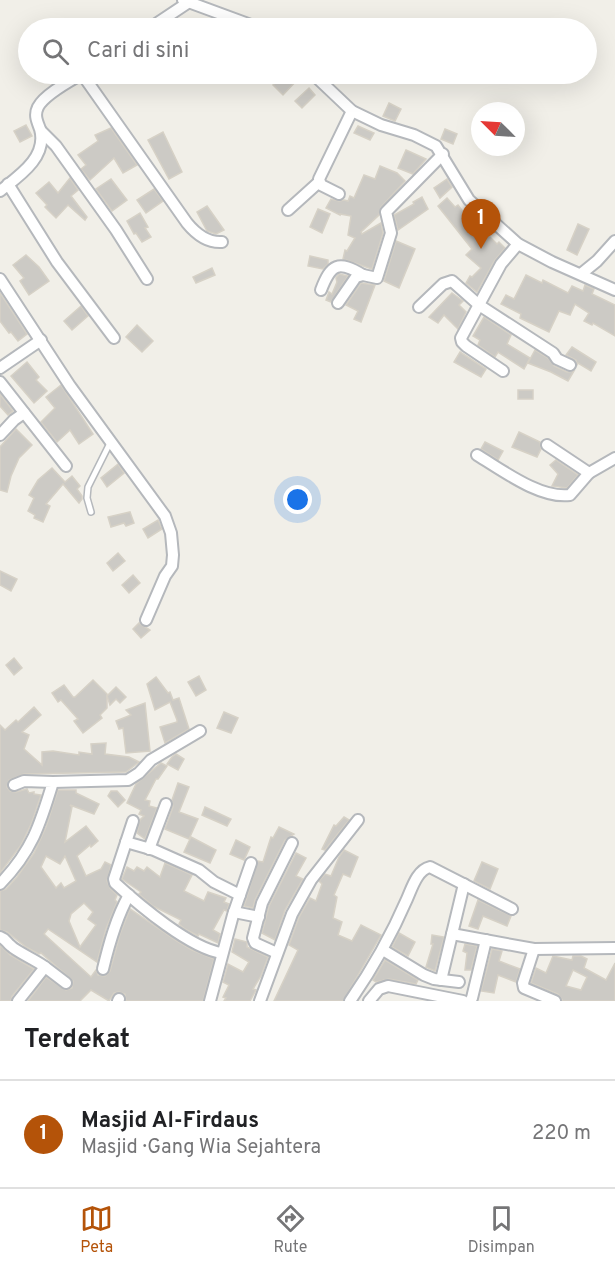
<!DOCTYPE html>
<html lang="id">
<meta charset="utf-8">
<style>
body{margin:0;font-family:Overpass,sans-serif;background:#f6f6f6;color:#202124}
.compass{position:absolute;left:471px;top:102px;width:54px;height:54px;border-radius:50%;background:#fff;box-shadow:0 6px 24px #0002;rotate:294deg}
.you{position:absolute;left:298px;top:500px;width:21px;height:21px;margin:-15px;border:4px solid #fff;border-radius:50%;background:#1a73e8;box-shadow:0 0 0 9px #1a73e833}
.badge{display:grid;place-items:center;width:39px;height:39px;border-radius:50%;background:#b45309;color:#fff;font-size:20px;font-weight:700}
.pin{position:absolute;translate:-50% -50px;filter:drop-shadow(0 2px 3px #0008)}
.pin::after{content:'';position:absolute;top:32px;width:21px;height:18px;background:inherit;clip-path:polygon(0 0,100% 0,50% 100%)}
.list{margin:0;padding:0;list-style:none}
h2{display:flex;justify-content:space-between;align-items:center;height:78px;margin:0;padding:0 24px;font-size:26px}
h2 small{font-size:20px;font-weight:400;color:#757577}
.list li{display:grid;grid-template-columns:39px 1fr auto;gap:18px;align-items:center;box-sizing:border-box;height:108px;padding:0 24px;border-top:2px solid #e0e0e0}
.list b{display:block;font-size:22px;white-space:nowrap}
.list p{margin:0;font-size:20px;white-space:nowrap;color:#757577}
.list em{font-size:20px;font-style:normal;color:#757577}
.icon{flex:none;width:33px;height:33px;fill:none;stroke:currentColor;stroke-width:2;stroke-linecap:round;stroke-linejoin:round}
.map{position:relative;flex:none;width:615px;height:1001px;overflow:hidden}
.search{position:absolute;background:#fff;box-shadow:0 6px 24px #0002;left:18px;right:18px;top:18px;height:66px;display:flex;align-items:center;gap:15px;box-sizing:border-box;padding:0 21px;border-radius:33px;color:#757577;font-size:22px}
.sheet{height:186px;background:#fff}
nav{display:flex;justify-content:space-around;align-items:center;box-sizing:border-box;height:84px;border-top:2px solid #e0e0e0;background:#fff;font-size:16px;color:#757577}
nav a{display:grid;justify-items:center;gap:3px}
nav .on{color:#b45309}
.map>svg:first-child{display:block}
.building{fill:#cccac5;stroke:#d6d1c6;stroke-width:1.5;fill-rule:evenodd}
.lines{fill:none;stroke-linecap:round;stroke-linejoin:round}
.service-casing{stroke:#b5b8bc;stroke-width:8}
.minor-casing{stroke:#b5b8bc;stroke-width:14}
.service{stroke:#fff;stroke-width:5}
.minor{stroke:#fff;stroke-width:10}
</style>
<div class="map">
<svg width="615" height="1001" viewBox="0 0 615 1001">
<rect width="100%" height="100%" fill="#f1efe8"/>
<g class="building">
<path d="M283 74H294L299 78 283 95 273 85Z"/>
<path d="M309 88 315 95 302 108 295 101Z"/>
<path d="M389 103 401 109 395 121 383 116Z"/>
<path d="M26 125 32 136 20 142 14 131Z"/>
<path d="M358 126 374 133 370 140 354 133Z"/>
<path d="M111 128 137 165 123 173 114 158 90 180 81 169 86 165 78 155 98 141 95 135Z"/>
<path d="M445 129 457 134 453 144 441 139Z"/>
<path d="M163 132 182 172 169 179 148 140Z"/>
<path d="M406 150 426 159 413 174 398 168Z"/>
<path d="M380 166 397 173 405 181 381 207 379 215 361 232 362 234 381 223 383 233 372 269 343 259 345 250 347 251 355 238 348 235 351 216 340 214V215L326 208 331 199 339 201 344 200 348 201 350 196 354 198 364 175 375 179Z"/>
<path d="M70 178 78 190 71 196 87 217 85 220 68 205 56 218 45 207 47 205 36 193 49 182 58 193Z"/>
<path d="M111 179 127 200 112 211 96 189Z"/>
<path d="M447 179 452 187 440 198 434 188Z"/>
<path d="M154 189 163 201 146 213 137 200Z"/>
<path d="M422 197 428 209 398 230 394 215 414 204 413 202Z"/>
<path d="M447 198 455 207 458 205 467 217 466 218 482 238 486 233 497 244 499 242 505 248 495 260 477 292 466 283 470 276 472 277 481 268 466 255 472 249 438 206Z"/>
<path d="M207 206 224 230 216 234 207 231 197 212Z"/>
<path d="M318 209 330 214 322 233 310 227Z"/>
<path d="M140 213 148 227 145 228 151 237 142 242 136 233 134 234 127 221Z"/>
<path d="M578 224 589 229 577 255 567 250Z"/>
<path d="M396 241 415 249 399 288 384 281Z"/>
<path d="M26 255 39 267 49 281 29 295 20 281 24 278 13 265Z"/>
<path d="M310 256 328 260V264L323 269 308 266Z"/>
<path d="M212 268 215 275 196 283 193 277Z"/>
<path d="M339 274 348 276 331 302 326 300 329 292 332 294 337 282 336 278Z"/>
<path d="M526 275 542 283 543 280 568 293 572 286 583 291 585 285 594 289 592 294 615 305V336L593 323 592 325 584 321 589 313 575 304 570 315 559 311 549 332 520 318 521 314 501 304 506 295 514 299Z"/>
<path d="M361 283 375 285 361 322 354 319 358 311 346 305Z"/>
<path d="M0 293 27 334 18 341 11 332 9 333 0 321Z"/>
<path d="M452 293 463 301 459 305 466 312 458 329 444 315 438 323 429 317Z"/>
<path d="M81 306 88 316 72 330 64 321Z"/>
<path d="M484 317 511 335 507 344 530 358 524 369 498 352 495 357 478 345 480 340 473 336Z"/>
<path d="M137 325 153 341 142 352 126 337Z"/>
<path d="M572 347 596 362 591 371 578 363 577 365 576 360 566 355Z"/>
<path d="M535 350 548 358 554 366 567 372 574 371 568 381 551 372 528 363Z"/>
<path d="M460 352 486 369 481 377 454 362Z"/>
<path d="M27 362 39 377 36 380 47 391 34 403 11 376Z"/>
<path d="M61 385 93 434 79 444 70 430 57 442 41 422 55 408 46 397Z"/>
<rect x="518" y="390" width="15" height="9"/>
<path d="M0 394 13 411 8 415 0 406Z"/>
<path d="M16 429 32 445 19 458 11 476 7 492 0 490V447Z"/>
<path d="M519 432 540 442 541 449 537 457 512 447Z"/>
<path d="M485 442 503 451 498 460 481 449Z"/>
<path d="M556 460 578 475 567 488 552 486 558 474 550 465Z"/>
<path d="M118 464 124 473 107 487 101 478Z"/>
<path d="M52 468 65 482 72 476 80 486 77 489 82 496V499L79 503 63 484 46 504 50 506 43 522 34 518 35 515 28 511 34 498 29 495 38 480Z"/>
<path d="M130 512 134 523 126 526 124 523 111 527 108 517Z"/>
<path d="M158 520 162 529 148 538 143 529Z"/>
<path d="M118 553 125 561 113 571 107 563Z"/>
<path d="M0 571 17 579 11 591 0 585Z"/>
<path d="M133 575 140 583 129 593 122 585Z"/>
<path d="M139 623 150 630 141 638 133 629Z"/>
<path d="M14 658 22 668 14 675 6 665Z"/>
<path d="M199 676 206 690 196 696 188 682Z"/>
<path d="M156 677 168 693 170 692 173 700 179 698 189 729 165 743 160 727 177 722V720L170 702 155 710 147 684Z"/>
<path d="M93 680 107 694V708L100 715 102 718 83 733 74 721 78 719 61 700 58 702 52 693 64 685 73 697H75Z"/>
<path d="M116 687 126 697 120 703 116 699 110 705 107 696Z"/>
<path d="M145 703 150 751 126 753 123 728 119 729 116 721 131 715 126 710Z"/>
<path d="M34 707 41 715 22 732 29 735 24 749 42 765V752L53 751 79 755V752L92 754 91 744 106 743 105 754 129 757 139 762 126 772 24 774 9 780 7 787 10 791 16 792 27 789 29 793 34 792V794L41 795 32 822 21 845 0 873V725L5 730 16 720 18 722Z"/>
<path d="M224 712 238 718 231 733 217 728Z"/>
<path d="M176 754 184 759 178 770 167 764 172 757Z"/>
<path d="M161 763 167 766 158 779H156L145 800 150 801 149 806 157 808 145 839 137 833 140 820 144 816 139 814 141 810 127 803 136 784Z"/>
<path d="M178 783 189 787 179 812 198 819 189 839 165 829 173 807 172 800Z"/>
<path d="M58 790H76V793L99 804 94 814 70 805 72 807 65 842 86 826 98 841 91 847 90 845 77 856 86 876 101 869 105 862 111 865 107 881 110 888 117 895 115 900 117 902 106 929 97 962 48 929 44 934 91 977 96 970 98 975 105 976 110 971 120 934 130 909 177 941 192 950 214 959 203 1001H126L125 994 119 992 114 993 109 1001 91 990 80 1001H28L46 977 66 990 72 988 73 981 41 953 39 954 26 947 7 932 0 930V891L6 889 17 877 34 853 46 827ZM46 856 60 864 65 856 76 881 64 888 61 883 56 888 41 867ZM84 903 93 912 88 919 96 925 80 947 69 921 71 914Z"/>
<path d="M111 791H117L125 800 118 807 108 796Z"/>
<path d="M205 807 231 819 227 826 202 815Z"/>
<path d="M344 817 349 820 325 850 322 849 334 825 336 826Z"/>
<path d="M279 827 294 834 285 840 255 900 253 908 244 906 258 861 263 862 271 837 273 838Z"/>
<path d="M191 837 216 850 210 863 184 852Z"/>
<path d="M236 840 250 847 244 860 230 854Z"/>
<path d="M344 850 358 857 350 877 343 874 334 895 337 897 333 918 342 922 338 935 352 941 361 925 381 935 343 1001H274L298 950 289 945 299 917 310 898 316 901 322 884 319 881 325 874 331 876 339 857Z"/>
<path d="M296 853 306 858 296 876 303 879 285 910 275 940 262 933 269 906Z"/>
<path d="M482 862 498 869 490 889 474 881Z"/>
<path d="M165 863 192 875 184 891 204 901 208 892 226 898 224 902 229 904 227 911 224 910 213 930 220 934 218 943 199 934 198 936 185 929 179 924 181 920 153 906 139 894 141 892 122 879 127 867 134 871 137 867 144 871 147 867 160 877Z"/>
<path d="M478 900 511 916 507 926 483 916 478 929 469 926Z"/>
<path d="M399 933 415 942 408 956 392 947Z"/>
<path d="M432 935 444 937 435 971 426 967 433 944H431Z"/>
<path d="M235 939 247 942V947L268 957 261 976 253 989 256 990 250 1001H224L226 998 223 997 229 985 223 982 228 964 243 972 249 962 232 952Z"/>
<path d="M465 944 477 946 471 970H465L467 953 463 951Z"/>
<path d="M0 945 10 955 34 969 12 996 11 1001H0Z"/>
<path d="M492 949 502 951 499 961 520 969 516 982 498 975 494 993 481 991Z"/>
<path d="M553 956 572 960 573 956H581L587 959 584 968 606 980 615 963V1001H563L558 994 531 983 536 968 546 973ZM573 970 587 977 581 990 566 986Z"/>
<path d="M385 960 418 980 416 984 389 979 376 982 373 980Z"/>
</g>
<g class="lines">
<g class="service-casing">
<path id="service" d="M91 512 87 498 88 487 111 441"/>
</g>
<g class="minor-casing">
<g id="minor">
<path d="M183 0 259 28"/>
<path d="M150 28 189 2"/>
<path d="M82 74 187 223C196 234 207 243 222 242"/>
<path d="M313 74 352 111 381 125 414 135 436 146 469 200 518 244 552 262 615 290"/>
<path d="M41 131 56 146 116 230 147 279"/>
<path d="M8 184 57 262 114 338"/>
<path d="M0 191C19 176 48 157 40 129 37 121 34 115 38 107 45 94 70 81 82 74"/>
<path d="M339 194 321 185 319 179 352 111"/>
<path d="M288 210 319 182"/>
<path d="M581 274 597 261 615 241"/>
<path d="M0 279 70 386 165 516 171 533 173 555 172 566 165 576 146 620"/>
<path d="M321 290C331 264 338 260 363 275"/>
<path d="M338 303 356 277 363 275 377 278 391 233 386 212 443 154"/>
<path d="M419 307 443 284 452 281 479 305 553 353 557 359 570 365"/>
<path d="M0 368 41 340"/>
<path d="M503 371 466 346 462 342 461 338 501 264 518 244"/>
<path d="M0 382 66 466"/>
<path d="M0 435 14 420 24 413"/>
<path d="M547 445 589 473 615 458"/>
<path d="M477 455C502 470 540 499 570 495L589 473"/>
<path d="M53 782 128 780 139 773 151 760 200 731"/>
<path d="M133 821 114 879 115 883C139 905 191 949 222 953"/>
<path d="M126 842 154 850 199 870 214 882 240 895"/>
<path d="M149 849 166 804"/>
<path d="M0 884C32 851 40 825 53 782L24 781 14 785"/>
<path d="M234 912 259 917"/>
<path d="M452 934 534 949 615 948"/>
<path d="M0 937C6 939 6 942 11 946 17 952 36 960 45 967L18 1001"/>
<path d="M534 949 523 983 524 988 555 1001"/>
<path d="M383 950 424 975 434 979 459 982"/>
<path d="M277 953 255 943 253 938 262 903 292 843"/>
<path d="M45 967 66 983"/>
<path d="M103 969C109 944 116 918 129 895"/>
<path d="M441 980 464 884"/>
<path d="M118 1001 119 999"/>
<path d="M210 1001 233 915 251 863"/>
<path d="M260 1001 292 914 311 880 358 820"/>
<path d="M350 1001C373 968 391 936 407 899 412 888 417 870 430 867L512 909"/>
<path d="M369 1001 379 989 388 986 463 1001"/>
<path d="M470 1001 472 998 486 940"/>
</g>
</g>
<use href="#service" class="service"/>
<use href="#minor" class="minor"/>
</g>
</svg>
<svg class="compass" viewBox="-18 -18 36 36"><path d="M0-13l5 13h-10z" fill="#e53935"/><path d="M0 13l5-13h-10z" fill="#757577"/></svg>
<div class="you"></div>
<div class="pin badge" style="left:481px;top:249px">1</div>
<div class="search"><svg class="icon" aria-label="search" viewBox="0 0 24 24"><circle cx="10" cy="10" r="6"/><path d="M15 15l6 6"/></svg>Cari di sini</div>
</div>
<section class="sheet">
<h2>Terdekat<small></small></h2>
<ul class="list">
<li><span class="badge">1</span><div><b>Masjid Al-Firdaus</b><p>Masjid · Gang Wia Sejahtera</p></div><em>220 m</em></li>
</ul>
</section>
<nav>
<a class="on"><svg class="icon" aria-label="map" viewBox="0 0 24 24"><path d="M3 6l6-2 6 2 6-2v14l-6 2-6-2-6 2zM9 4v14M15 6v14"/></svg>Peta</a>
<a><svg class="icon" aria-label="directions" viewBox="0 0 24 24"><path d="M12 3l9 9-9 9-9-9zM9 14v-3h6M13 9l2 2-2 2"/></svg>Rute</a>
<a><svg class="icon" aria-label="saved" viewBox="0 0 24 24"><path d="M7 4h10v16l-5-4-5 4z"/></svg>Disimpan</a>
</nav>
